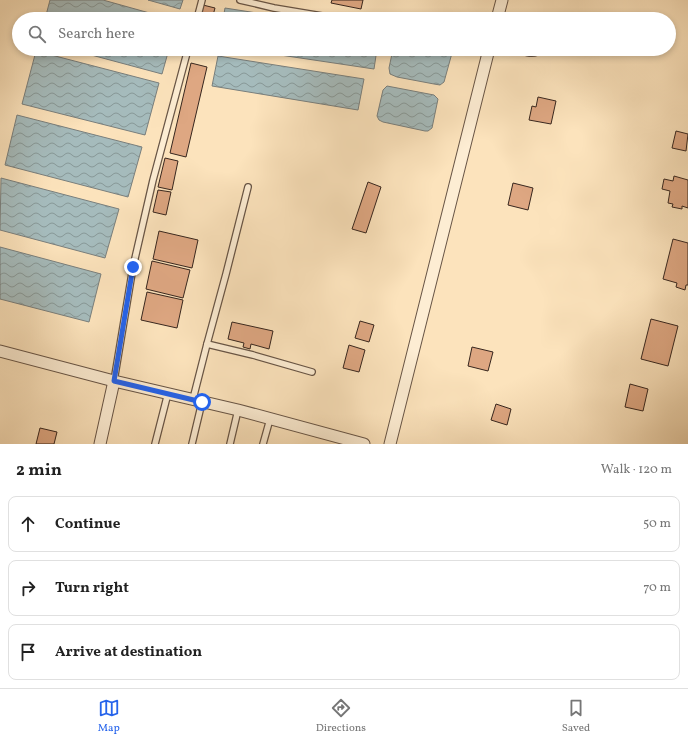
<!DOCTYPE html>
<meta charset="utf-8">
<style>
body{margin:0;font-family:Vollkorn,serif;background:#f6f6f6;color:#222}
.stop{position:absolute;width:12px;height:12px;margin:-9px;border:3px solid #2563eb;border-radius:50%;background:#fff}
.stop.end{background:#2563eb;border-color:#fff;box-shadow:0 1px 4px #0008}
.list{margin:0;padding:0;list-style:none}
h2{display:flex;justify-content:space-between;align-items:center;height:52px;margin:0;padding:0 16px;font-size:17px}
h2 small{font-size:13px;font-weight:400;color:#767676}
.list li{display:grid;grid-template-columns:26px 1fr auto;gap:12px;align-items:center;box-sizing:border-box;height:56px;margin:0 8px 8px;padding:0 8px;border:1px solid #e0e0e0;border-radius:8px}
.list b{display:block;font-size:15px;white-space:nowrap}
.list em{font-size:13px;font-style:normal;color:#767676}
.icon{flex:none;width:22px;height:22px;fill:none;stroke:currentColor;stroke-width:2;stroke-linecap:round;stroke-linejoin:round}
.map{position:relative;flex:none;width:688px;height:444px;overflow:hidden}
.search{position:absolute;background:#fff;box-shadow:0 2px 6px #0003;left:12px;right:12px;top:12px;height:44px;display:flex;align-items:center;gap:10px;box-sizing:border-box;padding:0 14px;border-radius:22px;color:#767676;font-size:15px}
.sheet{height:244px;background:#fff}
nav{display:flex;justify-content:space-around;align-items:center;box-sizing:border-box;height:56px;border-top:1px solid #e0e0e0;background:#fff;font-size:11px;color:#767676}
nav a{display:grid;justify-items:center;gap:2px}
nav .on{color:#2563eb}
.map>svg:first-child{display:block}
.water{fill:url(#water-waves);stroke:#797f7d}
.building{fill:#dea782;stroke:#37261e}
.lines{fill:none;stroke-linecap:round;stroke-linejoin:round}
.service-casing{stroke:#685546;stroke-width:8}
.minor-casing{stroke:#685546;stroke-width:13}
.service{stroke:#fdedd3;stroke-width:5.5}
.minor{stroke:#fdedd3;stroke-width:11}
.route{stroke:#2563eb;stroke-width:5}
</style>
<div class="map">
<svg width="688" height="444" viewBox="0 0 688 444">
<defs>
<pattern id="water-waves" width="16" height="10" patternUnits="userSpaceOnUse"><rect width="16" height="10" fill="#a5bbbc"/><path d="M0 5q4-4 8 0t8 0" fill="none" stroke="#879898"/></pattern>
</defs>
<rect width="100%" height="100%" fill="#fce3bc"/>
<filter id="stains"><feTurbulence type="fractalNoise" baseFrequency=".005" numOctaves="4"/><feColorMatrix values="0 0 0 0 .2 0 0 0 0 .09 0 0 0 0 .02 0 0 0 .5 -.17"/></filter>
<radialGradient id="worn" r=".72"><stop offset=".6" stop-color="#630" stop-opacity="0"/><stop offset="1" stop-color="#630" stop-opacity=".3"/></radialGradient>
<g class="water">
<path d="M50 0H103L171 19H45Z"/>
<path d="M148 0H183L180 9Z"/>
<path d="M225 8 295 19H223Z"/>
<path d="M69 49H169L162 74Z"/>
<path d="M240 49H377L374 69Z"/>
<path d="M393 49H451L452 53 444 82 440 85 434 84 397 77 390 74 389 68Z"/>
<path d="M36 51 159 83 145 135 22 104Z"/>
<path d="M218 56 364 79 358 110 212 86Z"/>
<path d="M387 86 434 95 438 99 432 128 428 131H425L383 122 379 120 377 116 383 90Z"/>
<path d="M17 115 142 147 128 197 5 165Z"/>
<path d="M1 178 119 209 105 258 0 230Z"/>
<path d="M0 247 101 274 89 322 0 299Z"/>
</g>
<g class="building">
<path d="M332 0H363L361 9 331 3Z"/>
<path d="M203 5 215 8 212 19H200Z"/>
<path d="M191 63 207 67 186 157 170 153Z"/>
<path d="M538 97 556 101 551 124 529 120 532 106 536 107Z"/>
<path d="M676 131 688 134 686 151 672 148Z"/>
<path d="M165 158 178 161 172 190 158 187Z"/>
<path d="M674 176 688 180V208L682 206V209L672 207 673 204 668 203 670 191 662 189 664 179 673 181Z"/>
<path d="M368 182 381 187 366 233 352 229Z"/>
<path d="M513 183 533 188 528 210 508 205Z"/>
<path d="M158 190 171 192 166 215 153 212Z"/>
<path d="M159 231 198 240 192 268 153 259Z"/>
<path d="M673 239 688 243V285H686L685 290 676 287 677 283 663 279Z"/>
<path d="M152 261 190 270 183 298 146 289Z"/>
<path d="M147 292 183 300 177 328 141 320Z"/>
<path d="M651 319 678 326 668 366 641 359Z"/>
<path d="M360 321 374 325 369 342 355 338Z"/>
<path d="M232 322 273 331 269 349 251 344 250 349 243 347 244 343 228 339Z"/>
<path d="M349 345 365 350 359 372 343 368Z"/>
<path d="M472 347 493 352 488 371 468 366Z"/>
<path d="M630 384 648 389 643 411 625 407Z"/>
<path d="M496 404 511 409 507 425 491 420Z"/>
<path d="M40 428 57 432 54 444H36Z"/>
</g>
<g class="lines">
<g class="service-casing">
<g id="service">
<path d="M240 0 274 8 340 19"/>
<path d="M197 19 202 0"/>
<path d="M516 49C524 51 534 57 540 49"/>
<path d="M207 344 226 274 248 187"/>
<path d="M114 381 133 267 153 180 188 49"/>
<path d="M193 399 207 344 253 355 312 372"/>
<path d="M155 444 168 393"/>
<path d="M192 444 202 402"/>
<path d="M230 444 238 410"/>
<path d="M263 444 270 419"/>
</g>
</g>
<g class="minor-casing">
<g id="minor">
<path d="M497 19 502 0"/>
<path d="M0 351 114 381 238 410 364 444"/>
<path d="M100 444 114 381"/>
<path d="M390 444 489 49"/>
</g>
</g>
<use href="#service" class="service"/>
<use href="#minor" class="minor"/>
</g>
<g class="lines">
<path class="route" d="M133 267 114 381 202 402"/>
</g>
<rect width="100%" height="100%" filter="url(#stains)"/>
<rect width="100%" height="100%" fill="url(#worn)"/>
</svg>
<div class="stop" style="left:202px;top:402px"></div>
<div class="stop end" style="left:133px;top:267px"></div>
<div class="search"><svg class="icon" aria-label="search" viewBox="0 0 24 24"><circle cx="10" cy="10" r="6"/><path d="M15 15l6 6"/></svg>Search here</div>
</div>
<section class="sheet">
<h2>2 min<small>Walk · 120 m</small></h2>
<ul class="list">
<li><svg class="icon" aria-label="ahead" viewBox="0 0 24 24"><path d="M12 20V5M6 11l6-6 6 6"/></svg><div><b>Continue</b></div><em>50 m</em></li>
<li><svg class="icon" aria-label="right" viewBox="0 0 24 24"><path d="M7 20v-9h11M14 6l5 5-5 5"/></svg><div><b>Turn right</b></div><em>70 m</em></li>
<li><svg class="icon" aria-label="arrive" viewBox="0 0 24 24"><path d="M6 21V4h12l-3 4 3 4H6"/></svg><div><b>Arrive at destination</b></div></li>
</ul>
</section>
<nav>
<a class="on"><svg class="icon" aria-label="map" viewBox="0 0 24 24"><path d="M3 6l6-2 6 2 6-2v14l-6 2-6-2-6 2zM9 4v14M15 6v14"/></svg>Map</a>
<a><svg class="icon" aria-label="directions" viewBox="0 0 24 24"><path d="M12 3l9 9-9 9-9-9zM9 14v-3h6M13 9l2 2-2 2"/></svg>Directions</a>
<a><svg class="icon" aria-label="saved" viewBox="0 0 24 24"><path d="M7 4h10v16l-5-4-5 4z"/></svg>Saved</a>
</nav>
